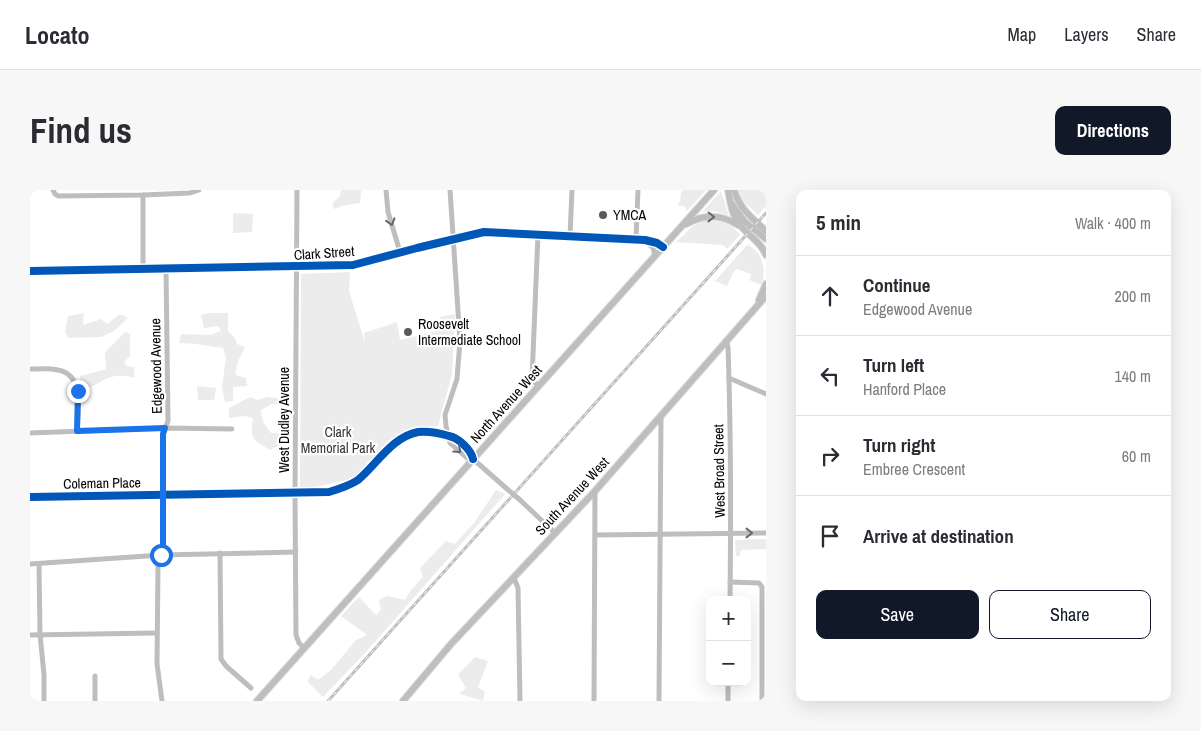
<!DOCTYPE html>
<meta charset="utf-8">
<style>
body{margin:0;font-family:"Archivo Narrow",sans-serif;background:#f7f7f7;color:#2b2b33}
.controls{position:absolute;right:15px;bottom:15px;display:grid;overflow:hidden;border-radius:10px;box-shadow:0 5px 20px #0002}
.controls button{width:45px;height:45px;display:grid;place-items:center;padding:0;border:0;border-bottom:1px solid #e1e1e2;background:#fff;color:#2b2b33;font:25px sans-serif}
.stop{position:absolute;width:15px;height:15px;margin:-11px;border:4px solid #1a73e8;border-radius:50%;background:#fff}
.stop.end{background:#1a73e8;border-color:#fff;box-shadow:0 1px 5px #0008}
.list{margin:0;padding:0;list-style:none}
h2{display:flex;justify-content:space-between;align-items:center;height:65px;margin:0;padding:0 20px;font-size:21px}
h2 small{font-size:16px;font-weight:400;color:#7c7c81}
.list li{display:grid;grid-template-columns:32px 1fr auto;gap:15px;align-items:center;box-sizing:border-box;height:80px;padding:0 20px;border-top:1px solid #e1e1e2}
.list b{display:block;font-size:19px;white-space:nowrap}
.list p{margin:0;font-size:16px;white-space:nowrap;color:#7c7c81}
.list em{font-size:16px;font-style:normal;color:#7c7c81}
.actions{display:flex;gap:10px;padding:15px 20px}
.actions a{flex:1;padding:11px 0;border:1px solid #111827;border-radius:10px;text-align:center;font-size:18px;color:#111827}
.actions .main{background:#111827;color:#fff}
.icon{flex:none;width:28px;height:28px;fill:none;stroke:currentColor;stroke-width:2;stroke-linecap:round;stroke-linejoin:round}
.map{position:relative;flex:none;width:736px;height:511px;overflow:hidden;border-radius:10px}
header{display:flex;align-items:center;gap:30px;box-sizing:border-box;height:70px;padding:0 25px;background:#fff;border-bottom:1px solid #e1e1e2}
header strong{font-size:24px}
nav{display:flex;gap:28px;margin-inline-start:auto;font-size:18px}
.intro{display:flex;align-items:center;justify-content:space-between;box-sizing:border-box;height:120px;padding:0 30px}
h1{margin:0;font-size:35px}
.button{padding:12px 22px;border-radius:10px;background:#111827;color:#fff;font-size:18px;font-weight:700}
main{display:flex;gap:30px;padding:0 30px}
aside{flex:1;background:#fff;border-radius:10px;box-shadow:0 5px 20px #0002}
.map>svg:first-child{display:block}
.green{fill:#ececec}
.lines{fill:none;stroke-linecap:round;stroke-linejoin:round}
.major-casing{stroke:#dbdbdb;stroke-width:8}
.minor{stroke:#bebebe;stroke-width:5}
.major{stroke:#bebebe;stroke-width:6}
.rail-casing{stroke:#bebebe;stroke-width:3}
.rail{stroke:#fff;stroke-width:1;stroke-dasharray:4;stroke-linecap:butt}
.minor-bridge{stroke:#bebebe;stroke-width:5}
.cycleway-casing{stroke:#fff;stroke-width:11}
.cycleway{stroke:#0057b8;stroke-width:8}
.oneway{stroke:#686868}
.route{stroke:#1a73e8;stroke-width:6}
.poi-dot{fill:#595959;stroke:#fff;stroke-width:2}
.labels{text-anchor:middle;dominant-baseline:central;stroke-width:4.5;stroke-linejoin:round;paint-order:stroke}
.poi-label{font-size:14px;fill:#000;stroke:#fff;text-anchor:start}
.street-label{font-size:14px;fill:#000;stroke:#fff}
.park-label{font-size:14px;fill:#333;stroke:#fff}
</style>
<header>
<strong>Locato</strong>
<nav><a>Map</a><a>Layers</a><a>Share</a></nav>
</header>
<div class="intro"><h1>Find us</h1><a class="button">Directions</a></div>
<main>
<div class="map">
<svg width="736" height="511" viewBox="0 0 736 511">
<rect width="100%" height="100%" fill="#fff"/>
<g class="green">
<path d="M311 0H331L330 13 316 15 304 19 302 14 310 6Z"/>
<path d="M654 0H676L657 21 654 16H648V13L650 12 651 2Z"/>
<path d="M707 0H736V16L728 25 713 11Z"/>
<path d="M691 1 699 26 684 21 672 22Z"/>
<path d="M203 23 223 24 222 42 203 43Z"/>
<path d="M678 30C691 31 703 34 710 45L697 59 693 55 646 52 664 35Z"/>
<path d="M717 55C733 61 736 79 732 95L719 90 721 84 707 79 704 81 697 96 685 91Z"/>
<path d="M320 82 319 101 335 153 334 143 367 132 370 150 411 140 410 127 425 124 422 184 408 236 384 238 357 252 322 289 290 296 270 299 271 84Z"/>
<path d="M54 123 53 135 71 129 77 134 90 124 98 128 84 141 71 147 38 148 35 141 38 126Z"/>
<path d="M180 123H198V141L205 148 207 154 215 157 208 171 205 185 216 188 217 196 203 197V211L195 212 192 197 196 167 193 158C178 156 164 153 149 153L151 144 181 145 191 141 188 136 174 138 171 125Z"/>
<path d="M95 142 100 144V166L94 172 97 176 104 177V188C77 180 73 195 51 200L50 186 76 179 75 162Z"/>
<path d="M167 196 186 198 184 210H168Z"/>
<path d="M220 207 227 210 237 207 253 209V215L242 214 231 220 233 232 241 243H256L257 253 249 255 240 260C222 249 220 250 223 228L214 226 199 228V218Z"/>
<path d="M466 300 475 304 336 462 293 507 277 491 281 485 288 490 301 480 326 450 337 445 311 426 329 407 346 425 351 420 349 410 357 406 375 410 381 400 393 387 390 378 416 351 425 354 444 333Z"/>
<path d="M736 349V359L711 360 710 366H706L705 350Z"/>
<path d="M445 467 458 471 448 497 455 502 453 511 429 504 436 498 428 485Z"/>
</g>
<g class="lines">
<g class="major-casing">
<g id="major">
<path d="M698 0C700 10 701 22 707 31 715 44 730 50 736 65"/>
<path d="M704 0C709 18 722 28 736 41"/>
<path d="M702 14 715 32 736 49"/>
<path d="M656 34C675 24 690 24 708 35"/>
<path d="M729 110 736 94"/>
<path d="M227 511 684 0"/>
<path d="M373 511 421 454 565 301 736 106"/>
</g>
</g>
<g class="minor">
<path d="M23 0 25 4 28 6 113 5 160 3 169 0"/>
<path d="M267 0 265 304 266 445 269 453 274 458"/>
<path d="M356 0 358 22 370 62"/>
<path d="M420 0 430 151 427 189 415 225 416 236 420 253 437 268 443 269 476 298"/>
<path d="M508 44 502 189 508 196"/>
<path d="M540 46 542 0"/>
<path d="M606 49 608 0"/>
<path d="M615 50 623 58 625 66"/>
<path d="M113 79V5"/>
<path d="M0 81 323 75 387 58 454 42 615 50 627 53 633 57"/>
<path d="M696 151 698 157C701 241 701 325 700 410"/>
<path d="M0 179C9 179 19 178 28 180 55 185 48 221 47 241"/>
<path d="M699 188 736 204"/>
<path d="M0 243 135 238 202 239"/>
<path d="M0 307 299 302C309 299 319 296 328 290 347 274 362 247 388 242 399 241 409 243 419 246 429 248 441 260 443 269"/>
<path d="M489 309 525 343"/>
<path d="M566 345 736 343"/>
<path d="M190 363 191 469 196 476 221 498"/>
<path d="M0 374 131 365 266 362"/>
<path d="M9 374 10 444 14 485V511"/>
<path d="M484 388 488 398 490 511"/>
<path d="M700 392 729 393 732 397V511"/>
<path d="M0 445 127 443"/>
<path d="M65 511V486"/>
<path d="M132 511 127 474 128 374 133 359V244L138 231 136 80"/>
<path d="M564 511 565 301"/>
<path d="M629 511 631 225"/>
<path d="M698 511V492"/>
</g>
<use href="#major" class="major"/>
<g class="rail-casing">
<path id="rail" d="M298 511 736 23"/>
</g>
<use href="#rail" class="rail"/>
<path class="minor-bridge" d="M476 298 489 309"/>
<g class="cycleway-casing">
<g id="cycleway">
<path d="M0 81 323 75 387 58 454 42 615 50 627 53 633 57"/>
<path d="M0 307 299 302C309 299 319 296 328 290 347 274 362 247 388 242 399 241 409 243 419 246 429 248 441 260 443 269"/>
</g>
</g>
<use href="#cycleway" class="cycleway"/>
</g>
<defs><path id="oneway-chevron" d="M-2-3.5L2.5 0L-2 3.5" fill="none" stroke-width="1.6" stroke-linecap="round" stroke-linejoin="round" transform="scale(1.25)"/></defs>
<g class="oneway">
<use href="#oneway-chevron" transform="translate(681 27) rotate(1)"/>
<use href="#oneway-chevron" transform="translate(361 32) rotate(73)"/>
<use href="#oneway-chevron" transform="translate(428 260) rotate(42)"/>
<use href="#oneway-chevron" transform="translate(719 343)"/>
</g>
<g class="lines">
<path class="route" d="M48 201 47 241 135 238 133 244V359L131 365"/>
</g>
<g class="poi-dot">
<circle cx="573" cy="25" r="5"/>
<circle cx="378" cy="142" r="5"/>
</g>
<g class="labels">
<g class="poi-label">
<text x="583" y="25">YMCA</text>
<text x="388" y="134">Roosevelt<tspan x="388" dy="16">Intermediate School</tspan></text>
</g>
<g class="street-label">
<text transform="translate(294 63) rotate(-4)">Clark Street</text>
<text transform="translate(126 176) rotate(-91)">Edgewood Avenue</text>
<text transform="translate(476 214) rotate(-48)">North Avenue West</text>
<text transform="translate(254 230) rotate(-90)">West Dudley Avenue</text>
<text transform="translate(689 281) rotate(-91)">West Broad Street</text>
<text transform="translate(72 293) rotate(-1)">Coleman Place</text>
<text transform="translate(542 306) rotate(-47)">South Avenue West</text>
</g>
<g class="park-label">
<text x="308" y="242">Clark<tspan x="308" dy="16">Memorial Park</tspan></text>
</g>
</g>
</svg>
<div class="controls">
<button>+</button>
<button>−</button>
</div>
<div class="stop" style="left:131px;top:365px"></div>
<div class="stop end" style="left:48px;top:201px"></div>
</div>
<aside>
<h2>5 min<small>Walk · 400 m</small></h2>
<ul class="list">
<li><svg class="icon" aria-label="ahead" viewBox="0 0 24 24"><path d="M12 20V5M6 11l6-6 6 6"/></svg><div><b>Continue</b><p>Edgewood Avenue</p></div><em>200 m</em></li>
<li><svg class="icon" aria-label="left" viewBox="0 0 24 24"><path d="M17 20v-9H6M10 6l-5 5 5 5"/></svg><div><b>Turn left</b><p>Hanford Place</p></div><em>140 m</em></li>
<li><svg class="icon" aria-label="right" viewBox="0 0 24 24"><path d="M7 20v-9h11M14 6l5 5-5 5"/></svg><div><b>Turn right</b><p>Embree Crescent</p></div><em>60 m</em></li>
<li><svg class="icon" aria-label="arrive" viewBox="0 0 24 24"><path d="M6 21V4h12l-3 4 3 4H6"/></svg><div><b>Arrive at destination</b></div></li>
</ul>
<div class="actions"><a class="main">Save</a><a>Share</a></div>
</aside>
</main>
